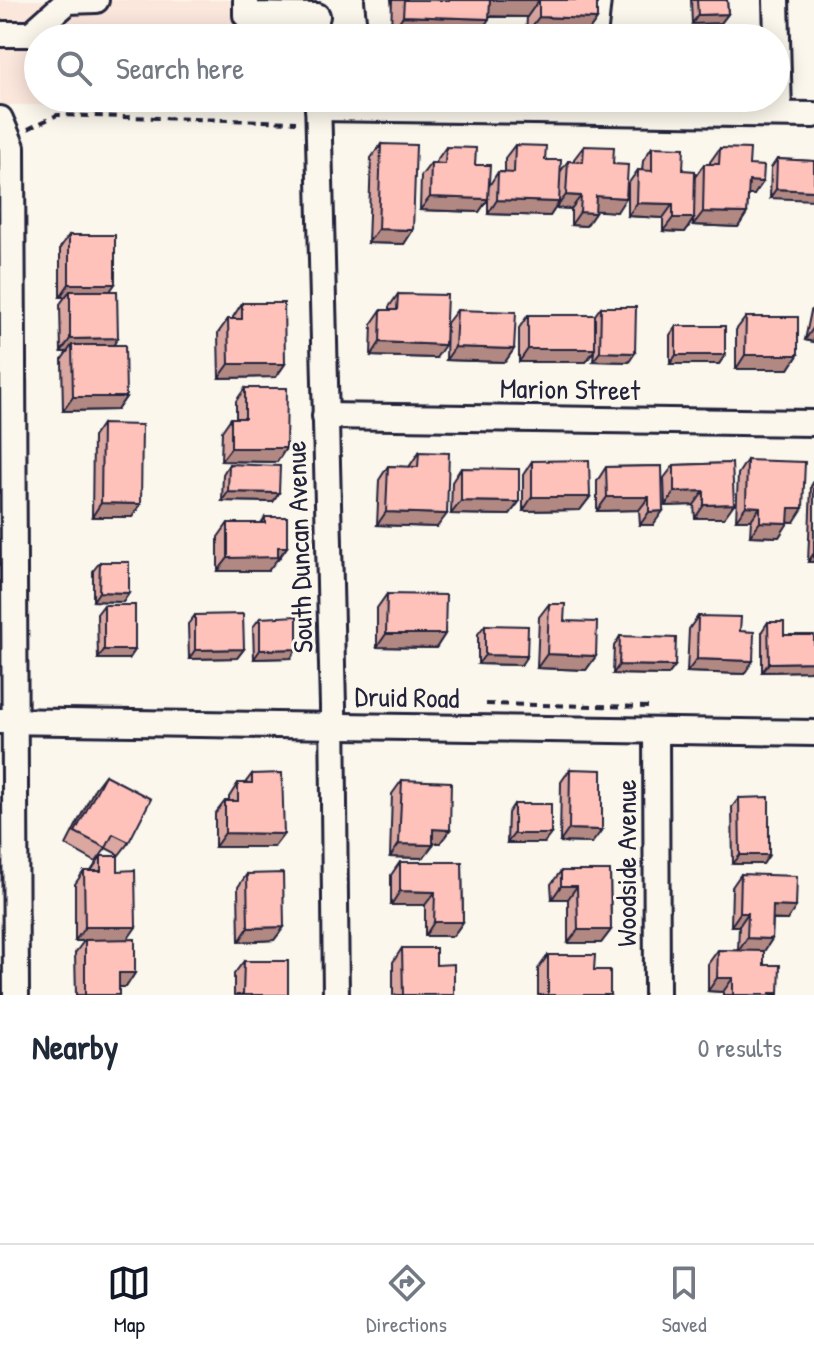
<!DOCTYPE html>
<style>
body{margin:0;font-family:"Patrick Hand",sans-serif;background:#f6f6f7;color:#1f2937}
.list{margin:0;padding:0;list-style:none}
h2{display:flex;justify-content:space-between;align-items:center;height:104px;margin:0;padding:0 32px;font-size:34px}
h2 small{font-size:26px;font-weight:400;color:#747a83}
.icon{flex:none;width:44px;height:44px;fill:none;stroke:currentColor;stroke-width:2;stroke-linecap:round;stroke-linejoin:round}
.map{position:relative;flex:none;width:814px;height:995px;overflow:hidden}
.search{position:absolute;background:#fff;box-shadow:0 4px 20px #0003;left:24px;right:24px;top:24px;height:88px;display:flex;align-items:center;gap:20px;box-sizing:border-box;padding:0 28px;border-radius:44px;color:#747a83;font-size:30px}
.sheet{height:248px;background:#fff}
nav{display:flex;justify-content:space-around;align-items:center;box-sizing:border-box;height:112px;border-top:2px solid #e0e1e3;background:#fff;font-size:22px;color:#747a83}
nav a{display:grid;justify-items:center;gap:4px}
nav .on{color:#111827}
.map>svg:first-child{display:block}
.built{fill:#fce7dd}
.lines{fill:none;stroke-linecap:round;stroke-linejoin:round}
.minor-casing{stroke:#22223b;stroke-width:30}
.path{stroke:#22223b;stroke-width:4;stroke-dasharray:8 6;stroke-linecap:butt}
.minor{stroke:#fbf7ec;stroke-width:24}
.wall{fill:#daa7a1;stroke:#22223b;stroke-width:2}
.shaded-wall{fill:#b28883;stroke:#22223b;stroke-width:2}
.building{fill:#fec2bb;stroke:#22223b;stroke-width:2}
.labels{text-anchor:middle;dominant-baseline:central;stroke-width:6;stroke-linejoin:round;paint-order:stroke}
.street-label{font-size:28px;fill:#22223b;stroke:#fbf7ec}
</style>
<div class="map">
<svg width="814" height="995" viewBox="0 0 814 995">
<rect width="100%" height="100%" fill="#fbf7ec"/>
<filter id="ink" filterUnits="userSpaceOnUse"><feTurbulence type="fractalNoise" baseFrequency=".0125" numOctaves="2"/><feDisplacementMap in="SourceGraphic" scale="16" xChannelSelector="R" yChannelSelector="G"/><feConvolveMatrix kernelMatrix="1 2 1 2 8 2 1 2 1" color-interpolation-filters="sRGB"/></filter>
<g filter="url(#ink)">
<path class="built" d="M0 0H306V38H38V98H307L308 106 0 105Z"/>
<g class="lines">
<g class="minor-casing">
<g id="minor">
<path d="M246 0V15L317 16"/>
<path d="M378 0 382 38"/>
<path d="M776 0 779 114"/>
<path d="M0 34H31L68 1 96 0"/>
<path d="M594 38 598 0"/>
<path d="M318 98 333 706 336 995"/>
<path d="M318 108 814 115"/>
<path d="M0 119 12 147 16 995"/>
<path d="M325 416 814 423"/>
<path d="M0 721 814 733"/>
<path d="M656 731 657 995"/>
</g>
</g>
<g class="path">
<path d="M28 129 57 115 296 122"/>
<path d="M486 704 653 707"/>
</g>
<use href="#minor" class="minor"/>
</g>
<g class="wall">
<path d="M392 0H597V19L585 36 526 34 527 17H489L477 37 391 33Z"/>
<path d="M691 0H727L728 14 721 23 692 24Z"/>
<path d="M381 144 413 230 404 244 368 243 371 158Z"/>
<path d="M515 145 545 160 560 172 568 161 574 162V159L584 146 613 164 617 212 595 210V213L586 226 571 225V209L556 208V207L550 216 488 214V199L479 212 420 210 421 176 431 163H436L437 160 446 147 475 165 489 186 498 172H505V158Z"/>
<path d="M652 147 683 170 695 177 704 164H710V162L720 148 749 165 754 195H748L747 213 738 227 693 225V220L685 232 663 231V218L628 216V184L638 170 642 171 643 161Z"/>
<path d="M777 159 814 161 770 198 771 168Z"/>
<path d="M69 235 110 291 113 345 126 397 117 410 63 411 62 359 67 352H61L60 304 65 297H60V248Z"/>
<path d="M398 294 436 358 371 356 372 323 381 310H389V307Z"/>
<path d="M242 303 285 364 276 377 219 378 218 333 228 319H233V317Z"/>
<path d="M601 307 629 362 593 361 594 351 586 362H519V328L528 315H595Z"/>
<path d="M814 307V342L805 340 811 311Z"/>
<path d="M457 310 514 349 505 362 446 360 447 323Z"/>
<path d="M746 317 798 355 789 369H736V330Z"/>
<path d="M676 326 725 355 719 364H670V335Z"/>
<path d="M245 388 286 448 277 462 221 461 222 431 231 418H236V401Z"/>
<path d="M102 424 141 504 132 517H92L93 437Z"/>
<path d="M419 452 437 527 377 525 379 480 388 466 409 467Z"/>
<path d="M747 460 794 522H788L779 537 750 536 751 520H736L738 474Z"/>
<path d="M532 461 590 497 580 510 523 511V475Z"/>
<path d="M732 463 724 518H695L694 505 665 506 664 478 674 465Z"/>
<path d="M229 464 279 493 273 502 222 501 223 474Z"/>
<path d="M662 466 653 525H640L639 510 597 511V481L606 467Z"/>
<path d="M461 468 519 502 509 515 451 514 452 482Z"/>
<path d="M814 481V562H808L811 486Z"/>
<path d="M265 517 287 547 278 560H275L268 571H218V537L228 523H261Z"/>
<path d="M100 562 129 593 123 602 93 601V571Z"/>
<path d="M387 594 445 634 436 648 377 647V608Z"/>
<path d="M549 604 596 656 586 670 537 668 539 617Z"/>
<path d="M104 605 135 650 129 659H98L97 614Z"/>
<path d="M195 615 244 649 237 658 189 659 188 624Z"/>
<path d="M698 616 740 631 744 674 687 672 689 629Z"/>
<path d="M260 618 291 658 254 659 253 627Z"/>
<path d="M768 622 784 635 810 671 762 672V631Z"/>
<path d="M485 625 521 665 478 664V634Z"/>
<path d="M620 636 675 666 668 675 613 674 614 646Z"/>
<path d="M570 769 592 843 560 842 561 782Z"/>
<path d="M252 774 274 847H215V814L225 801H229V797L238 783H245Z"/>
<path d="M105 775 129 842 119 855 106 848 96 862 66 845 95 788Z"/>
<path d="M402 780 450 830 440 843H433L423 858 390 857 392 794Z"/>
<path d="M739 798 769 855 763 864H733L732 807Z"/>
<path d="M514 804 544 843H507L508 813Z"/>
<path d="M101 856 118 871 127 939 135 973 126 987H119V995H76L75 953 84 941H75V884L84 871H91Z"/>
<path d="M400 862H462L463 922 453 936H425V905H391V875Z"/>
<path d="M561 871H610L611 930 601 943H568V899H552L551 884Z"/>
<path d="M247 874 284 927 274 940 239 942 238 887Z"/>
<path d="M741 874 787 920H773L772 939 764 951V965L779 993 778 995H723V992L708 991V964L718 950 738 951 739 926H731L732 887Z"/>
<path d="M402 948 436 965 454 995H393V962Z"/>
<path d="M548 955 594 970 610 995H538V969Z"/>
<path d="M244 961 288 995H234V974Z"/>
</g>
<g class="shaded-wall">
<path d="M489 0H539L527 17 478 16Z"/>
<path d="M728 14 721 23 692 24 698 15Z"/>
<path d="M403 16 489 19 477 37 391 33Z"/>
<path d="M539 17 597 19 585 36 526 34Z"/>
<path d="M749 181 763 182 754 195H739Z"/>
<path d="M776 189 814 191V200L770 198Z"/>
<path d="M566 195 581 196 571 209 556 208Z"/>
<path d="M596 196 626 198 617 212 587 210Z"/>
<path d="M430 197 488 199 479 212 420 210Z"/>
<path d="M497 200 559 202 550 216 488 214Z"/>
<path d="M637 203 673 204 663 218 628 216Z"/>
<path d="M580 212 595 213 586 226 571 225Z"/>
<path d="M703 212 747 213 738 227 693 225Z"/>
<path d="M673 218H694L685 232 663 231Z"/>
<path d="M378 229 413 230 404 244 368 243Z"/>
<path d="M69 284H115L106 297 70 291 65 297H60Z"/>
<path d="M814 327V342L805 340Z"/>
<path d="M118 338 109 352 72 345 67 352H61L70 339Z"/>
<path d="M380 342 445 345 436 358 371 356Z"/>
<path d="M455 347 514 349 505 362 446 360Z"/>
<path d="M528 349H595L586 362H519Z"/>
<path d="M600 352 635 353 629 362 593 361Z"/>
<path d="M676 355H725L719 364H670Z"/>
<path d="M745 355H798L789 369H736Z"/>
<path d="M229 364H285L276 377 219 378Z"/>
<path d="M73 397H126L117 410 63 411Z"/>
<path d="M231 448H286L277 462 221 461Z"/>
<path d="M704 491 694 505 665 506 674 492Z"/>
<path d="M228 492 279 493 273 502 222 501Z"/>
<path d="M532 497H590L580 510 523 511Z"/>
<path d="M607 497H649L639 510 597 511Z"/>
<path d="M461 501 519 502 509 515 451 514Z"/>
<path d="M101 503 141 504 132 517H92Z"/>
<path d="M734 504 724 518H695L704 505Z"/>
<path d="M746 506 760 507 751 520H736Z"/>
<path d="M789 508H803L794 522 780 521Z"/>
<path d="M663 511 653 525H640L649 512Z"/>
<path d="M386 512 447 514 437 527 377 525Z"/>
<path d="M760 522 788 523 779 537 750 536Z"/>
<path d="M278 547H287L268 571H218L228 558Z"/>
<path d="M814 553V562H808Z"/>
<path d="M99 592 129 593 123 602 93 601Z"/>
<path d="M386 634H445L436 648 377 647Z"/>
<path d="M244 649 237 658 189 659 195 650Z"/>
<path d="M297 649 291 658 254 659 260 650Z"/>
<path d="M104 650H135L129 659H98Z"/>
<path d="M547 654 596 656 586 670 537 668Z"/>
<path d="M485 655 527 656 521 665 478 664Z"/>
<path d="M697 659 753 661 744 674 687 672Z"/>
<path d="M814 662V666L810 671 762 672 769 663Z"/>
<path d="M619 665 675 666 668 675 613 674Z"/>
<path d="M433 829 450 830 440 843H424Z"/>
<path d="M569 829 602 830 592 843 560 842Z"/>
<path d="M225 833 284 834 274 847H215Z"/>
<path d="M514 834H551L544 843H507Z"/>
<path d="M399 844 433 845 423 858 390 857Z"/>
<path d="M740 855H769L763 864H733Z"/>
<path d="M561 886H577L568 899H552Z"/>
<path d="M400 891 435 892 425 905H391Z"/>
<path d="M773 906 796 907 787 920 764 919Z"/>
<path d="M740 913H748L739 926H731Z"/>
<path d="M434 922H463L453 936H425Z"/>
<path d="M85 927H136L127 940 75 941Z"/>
<path d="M284 927 274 940 239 942 248 928Z"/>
<path d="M578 930H611L601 943H568Z"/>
<path d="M747 938 772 939 763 953 738 952Z"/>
<path d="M119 973H135L126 987H110Z"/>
<path d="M717 978H733L723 992 708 991Z"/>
</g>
<g class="building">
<path d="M404 0H490L489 19 403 16Z"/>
<path d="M539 0H597V19L539 17Z"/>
<path d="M697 0H727L728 14 698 15Z"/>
<path d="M725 35V38H688Z"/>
<path d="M381 144 416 145 413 230 378 229Z"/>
<path d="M515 145 546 146 545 160H561L559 202 497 200 498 172 514 173Z"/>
<path d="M584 146 614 147 613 164 628 165 626 198 596 196 595 213 580 212 581 196 566 195 568 161 583 162Z"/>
<path d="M446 147 476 148 475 165H490L488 199 430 197 431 163 445 164Z"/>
<path d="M652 147 684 148 683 170 695 171 694 218H673V204L637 203 638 170 652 171Z"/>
<path d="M720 148 750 149 749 165 764 166 763 182 749 181 747 213 703 212 704 164H719Z"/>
<path d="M777 159 814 161V191L776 189Z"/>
<rect x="69" y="235" width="46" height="49"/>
<path d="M70 291H117L118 338 70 339Z"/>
<path d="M398 294 447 295 445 345 380 342 381 310H397Z"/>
<path d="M242 303H284L285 364H229L228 319H242Z"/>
<path d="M601 307H636L635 353 600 352Z"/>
<path d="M457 310 516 312 514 349 455 347Z"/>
<rect x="528" y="315" width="67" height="34"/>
<path d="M746 317H798V355H745Z"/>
<rect x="676" y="326" width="49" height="29"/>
<path d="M72 345H125L126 397H73Z"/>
<path d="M245 388H287L286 448H231V418H245Z"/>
<path d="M102 424 142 425 141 504 101 503Z"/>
<path d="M419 452 449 453 447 514 386 512 388 466 418 467Z"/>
<path d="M589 460 590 497H532V461Z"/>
<path d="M747 460 805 462 803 508H789L788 523 760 522V507L746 506Z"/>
<path d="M732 463 734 504 704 505V491L674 492V465Z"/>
<path d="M229 464 280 466 279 493 228 492Z"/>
<path d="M662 466 663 511 649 512V497H607L606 467Z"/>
<path d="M461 468 519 469V502L461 501Z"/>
<path d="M265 517H287V547H278V557L228 558V523H265Z"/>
<path d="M100 562H129V593L99 592Z"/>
<path d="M387 594 446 595 445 634H386Z"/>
<path d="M549 604H565L564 621 597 622 596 656 547 654Z"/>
<rect x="104" y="605" width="31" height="45"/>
<path d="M243 614 244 649 195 650V615Z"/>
<path d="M297 616V649L260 650V618Z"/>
<path d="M698 616 741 617 740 631 754 632 753 661 697 659Z"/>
<path d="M768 622H784V635H814V662L769 663Z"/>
<path d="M485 625 528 626 527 656 485 655Z"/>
<path d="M620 636 676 638 675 666 619 665Z"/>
<path d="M570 769 602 770V830L569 829Z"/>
<path d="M282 773 284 834 225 833V801H238V783H252V774Z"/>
<path d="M105 775 151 799 129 842 113 834 106 848 75 832Z"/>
<path d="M402 780 451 782 450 830 433 829V845L399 844Z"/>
<path d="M769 797V855H740L739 798Z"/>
<rect x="514" y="804" width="37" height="30"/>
<path d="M101 856H118V871L135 870 136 927H85L84 871H101Z"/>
<path d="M400 862H462L463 922H434L435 892 400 891Z"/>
<path d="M561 871H610L611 930H578L577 886H561Z"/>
<path d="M283 873 284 927 248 928 247 874Z"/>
<path d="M741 874 797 876 796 907 773 906 772 939 747 938 748 913H740Z"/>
<path d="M135 939V973H119V995H85V940Z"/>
<path d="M402 948H436V965L454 964V995H403Z"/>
<path d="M718 950 764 951V965H780L779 993H770V995H733V978H717Z"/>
<path d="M548 955H595L594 970H610V995H548Z"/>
<path d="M244 961H288V995H243Z"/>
</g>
</g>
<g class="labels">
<g class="street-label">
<text transform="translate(570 389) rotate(1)">Marion Street</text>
<text transform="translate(299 547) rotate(-92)">South Duncan Avenue</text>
<text transform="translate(407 697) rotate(1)">Druid Road</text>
<text transform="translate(626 863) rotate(-90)">Woodside Avenue</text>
</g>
</g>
</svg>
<div class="search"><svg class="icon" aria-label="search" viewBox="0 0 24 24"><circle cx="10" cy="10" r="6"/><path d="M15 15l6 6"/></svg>Search here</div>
</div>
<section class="sheet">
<h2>Nearby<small>0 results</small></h2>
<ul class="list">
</ul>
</section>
<nav>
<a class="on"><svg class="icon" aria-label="map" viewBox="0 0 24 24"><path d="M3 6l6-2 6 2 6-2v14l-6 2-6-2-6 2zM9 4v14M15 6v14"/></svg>Map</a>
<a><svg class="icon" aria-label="directions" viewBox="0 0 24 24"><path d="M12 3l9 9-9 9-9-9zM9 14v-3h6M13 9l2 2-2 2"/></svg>Directions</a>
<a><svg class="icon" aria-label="saved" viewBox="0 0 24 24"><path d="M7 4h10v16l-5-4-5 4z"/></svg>Saved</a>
</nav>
